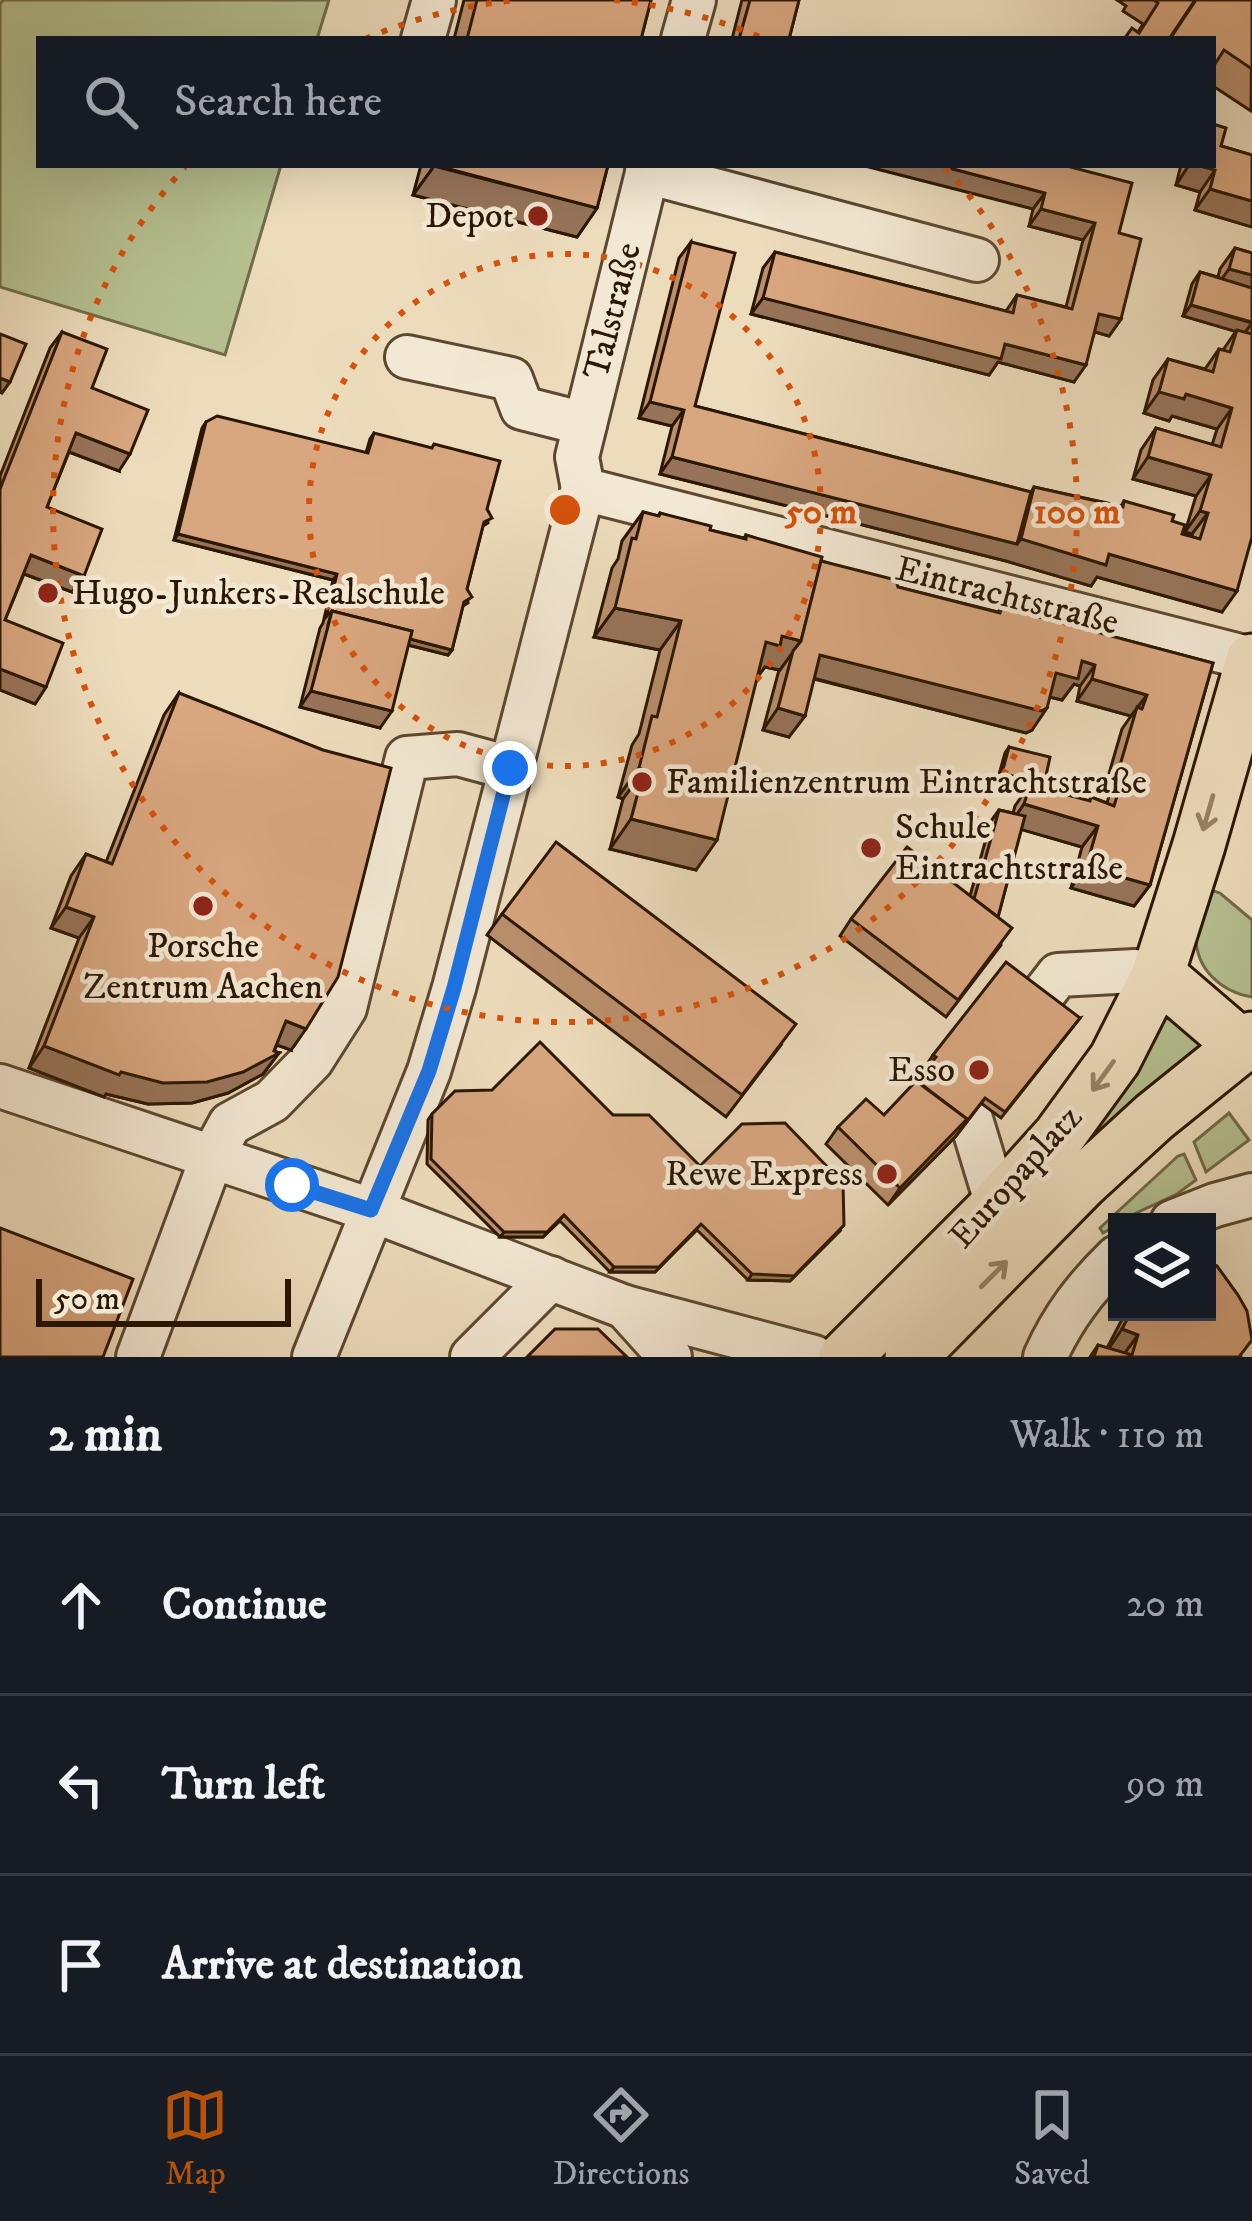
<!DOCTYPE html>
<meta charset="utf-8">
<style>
body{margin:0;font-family:"IM FELL DW Pica",serif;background:#20242c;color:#f1f3f6}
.controls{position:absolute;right:36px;bottom:36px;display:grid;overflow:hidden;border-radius:0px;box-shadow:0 12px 48px #0002}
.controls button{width:108px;height:108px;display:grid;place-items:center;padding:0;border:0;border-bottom:3px solid #363941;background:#171b24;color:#f1f3f6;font:60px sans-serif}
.scale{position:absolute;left:36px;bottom:30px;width:255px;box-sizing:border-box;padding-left:12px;border:6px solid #2b1702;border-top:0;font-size:33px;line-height:42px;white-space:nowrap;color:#2b1702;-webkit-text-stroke:9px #f3e8d3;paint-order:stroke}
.stop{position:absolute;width:36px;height:36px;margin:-27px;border:9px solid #1a73e8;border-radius:50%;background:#fff}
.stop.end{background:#1a73e8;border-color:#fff;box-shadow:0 3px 12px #0008}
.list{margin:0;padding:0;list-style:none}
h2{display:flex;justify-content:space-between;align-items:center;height:156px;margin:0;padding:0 48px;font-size:51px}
h2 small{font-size:39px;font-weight:400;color:#9ea1a6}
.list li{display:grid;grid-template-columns:78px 1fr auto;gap:36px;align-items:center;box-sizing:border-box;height:180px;padding:0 48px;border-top:3px solid #363941}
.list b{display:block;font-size:45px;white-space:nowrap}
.list em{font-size:39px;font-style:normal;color:#9ea1a6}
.icon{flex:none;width:66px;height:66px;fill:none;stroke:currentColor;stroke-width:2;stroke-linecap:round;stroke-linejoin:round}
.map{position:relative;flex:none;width:1252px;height:1357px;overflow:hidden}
.search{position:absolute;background:#171b24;box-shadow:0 12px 48px #0002;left:36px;right:36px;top:36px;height:132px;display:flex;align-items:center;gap:30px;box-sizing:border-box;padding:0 42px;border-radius:0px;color:#9ea1a6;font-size:45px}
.sheet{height:696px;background:#171b24}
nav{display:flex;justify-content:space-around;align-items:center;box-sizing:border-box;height:168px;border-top:3px solid #363941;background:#171b24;font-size:33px;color:#9ea1a6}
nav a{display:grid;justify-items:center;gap:6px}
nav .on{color:#b45309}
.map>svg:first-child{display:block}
.green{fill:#b6c192;stroke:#706c4a;stroke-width:3}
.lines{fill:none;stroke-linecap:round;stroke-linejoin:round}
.minor-casing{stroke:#5c4830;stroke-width:48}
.major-casing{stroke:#2b1702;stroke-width:57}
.minor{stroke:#f3e8d3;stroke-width:42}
.major{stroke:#eddcbc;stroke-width:51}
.wall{fill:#ba8f6d;stroke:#2b1702;stroke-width:3}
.shaded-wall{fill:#977459;stroke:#2b1702;stroke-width:3}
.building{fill:#d8a67f;stroke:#2b1702;stroke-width:3}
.oneway{stroke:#968368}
.route{stroke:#1a73e8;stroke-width:15}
.ring{fill:none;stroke:#d5520b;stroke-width:6;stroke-dasharray:6 12}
.poi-dot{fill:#8f2418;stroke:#f3e8d3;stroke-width:4.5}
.labels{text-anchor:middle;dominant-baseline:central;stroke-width:9;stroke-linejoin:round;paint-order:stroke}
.poi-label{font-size:36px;fill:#2b1702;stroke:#f3e8d3;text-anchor:end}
.street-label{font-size:36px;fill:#2b1702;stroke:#f3e8d3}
.centre{fill:#d5520b;stroke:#f3e8d3;stroke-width:6}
.ring-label{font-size:36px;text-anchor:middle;font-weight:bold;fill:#d5520b;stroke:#f3e8d3;stroke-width:9;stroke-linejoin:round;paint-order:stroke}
</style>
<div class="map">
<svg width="1252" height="1357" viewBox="0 0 1252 1357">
<rect width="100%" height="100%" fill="#eddcbc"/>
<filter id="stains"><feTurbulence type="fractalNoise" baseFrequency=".00167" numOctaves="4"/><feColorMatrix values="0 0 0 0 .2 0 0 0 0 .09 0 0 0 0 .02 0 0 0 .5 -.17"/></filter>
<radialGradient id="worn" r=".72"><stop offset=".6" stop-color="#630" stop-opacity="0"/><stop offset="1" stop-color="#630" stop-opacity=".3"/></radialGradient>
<g class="green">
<path d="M3 0H329L317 39H39V165H281L225 355 0 287V4Z"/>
<path d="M1204 888 1220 893 1252 920V997C1222 992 1196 970 1196 937 1196 921 1202 904 1204 888Z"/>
<path d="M1174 1017 1203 1044 889 1357H870L1163 1019Z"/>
<path d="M1229 1113 1249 1140 1206 1172 1194 1142Z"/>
<path d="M1184 1154 1196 1180 1177 1194 1117 1222V1225L1103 1233 1100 1228 1178 1156Z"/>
</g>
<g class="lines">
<g class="minor-casing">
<g id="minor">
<path d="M423 39 434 0"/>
<path d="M683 39 694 0"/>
<path d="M649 165 577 457 583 489 1252 659"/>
<path d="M647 172 977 260"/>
<path d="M407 357 511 379 522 408 585 424"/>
<path d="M1041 997 1058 975 1135 971 1158 974"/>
<path d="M0 1086 371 1210 625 1307 814 1357"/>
<path d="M970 1116 997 1205"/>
<path d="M1172 1222 1215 1205 1252 1195"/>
<path d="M625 1307 670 1357"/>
<path d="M138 1357 212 1157 230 1124 272 1101 312 1060 345 1008 407 758 458 754 510 768"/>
<path d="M314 1357 429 1071 454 988 583 489"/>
<path d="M472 1357 551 1278"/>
<path d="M1045 1357C1063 1317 1086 1287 1117 1257"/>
</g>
</g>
<g class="major-casing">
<g id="major">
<path d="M1158 974 1241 1045"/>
<path d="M845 1357 997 1205 1059 1136 1115 1059 1158 974 1199 845 1252 660"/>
<path d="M911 1357 1082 1183 1154 1117 1252 1038"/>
</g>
</g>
<use href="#minor" class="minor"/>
<use href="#major" class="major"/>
</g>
<g class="wall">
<path d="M464 0H651L641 39H454Z"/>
<path d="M742 0H799L789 39H732Z"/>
<path d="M1117 0H1252L1251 111 1213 86V39L1138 32 1143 24 1123 11 1126 6Z"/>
<path d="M1221 146 1252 155V227L1195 210 1200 192 1176 185 1181 165H1213Z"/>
<path d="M421 165H608L597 208 577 237 413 195Z"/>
<path d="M1063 165 1119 233 1121 319 1109 336 1095 332 1074 382 998 362 989 375 751 314 763 268 775 252 1006 311 1017 295 1066 307 1083 240 1029 226 1033 209Z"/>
<path d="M691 242 695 406 1031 492 1034 487 1121 506 1124 501 1172 521 1182 534 1192 537V534L1185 532 1196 496 1133 479 1141 450 1156 428 1212 445 1217 429 1172 416 1169 421 1144 413 1153 380 1168 359 1205 369 1219 349 1223 350 1236 331 1183 316 1192 284 1200 272 1218 277 1220 269 1235 248 1252 253V537L1222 612 1097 577 1091 586 1006 561 660 474 672 426 639 418 679 258Z"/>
<path d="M62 332 92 388 119 471 69 452 47 507 72 592 24 574 5 620 46 687 35 704 0 690V476L50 348Z"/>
<path d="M206 422 366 453 370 439 374 433 487 509 488 523 483 526 467 589 468 603 463 606 452 650 448 655 408 645 380 728 300 707 320 628 323 623 333 580 174 540 202 428Z"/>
<path d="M643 512 658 516 660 513 710 530 744 538 746 535 898 587 998 612 1002 607 1213 663 1150 885 1134 906 1071 888 1082 847 1021 829 998 917 1001 945 946 1017 840 936 851 919 970 896 991 821 999 810 1013 813 1015 806 1028 787 998 778 1005 753 1009 747 1042 788 1089 801 1091 797 1107 803 1109 796 1103 794 1122 729 1131 716 1077 701 1080 686 1074 684 1062 700 1050 697 1032 730 1026 733 814 679 789 737 763 730 779 670 765 667 758 675 696 870 610 849 623 799 618 797 632 745 639 734 660 650 594 637 612 568 618 559 622 541Z"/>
<path d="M179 693 291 1050 277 1045 274 1051 279 1053 263 1074 228 1093 192 1103 148 1104 106 1094 104 1097 29 1068 79 938 51 928 71 876 86 854 106 862 164 715Z"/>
<path d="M502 914 781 1045 726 1117 487 935Z"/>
<path d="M1080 1018 1001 1118 981 1103 956 1136 888 1205 826 1144 838 1127 884 1115 917 1081 931 1063 929 1061 933 1055Z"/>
<path d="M432 1114 613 1115 700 1166 840 1231 790 1281 748 1280 697 1230 655 1272H610L560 1221 543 1237H500L427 1164 428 1120Z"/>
<path d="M1126 1312H1207L1241 1357H1090L1098 1345 1107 1348Z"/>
</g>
<g class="shaded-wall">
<path d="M861 165H938L1045 193 1033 209Z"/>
<path d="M1189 165H1197L1215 170 1200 192 1176 185Z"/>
<path d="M434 166 597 208 577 237 413 195Z"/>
<path d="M1210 189 1252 201V227L1195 210Z"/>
<path d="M1041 209 1095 223 1083 240 1029 226Z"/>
<path d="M1229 269 1252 275V301L1214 290Z"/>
<path d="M763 298 1005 344 1086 365 1074 382 998 362 989 375 751 314Z"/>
<path d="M1191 305 1252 323 1244 334 1183 316Z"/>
<path d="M1099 314 1121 319 1109 336 1088 330Z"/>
<path d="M0 378 10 382 2 393 0 392Z"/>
<path d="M1159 392 1186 394 1232 408 1217 429 1172 416 1169 421 1144 413Z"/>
<path d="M650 402 684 410 672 426 639 418Z"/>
<path d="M76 433 130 454 119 471 64 450Z"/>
<path d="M672 457 1017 544 1021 539 1109 554 1237 591 1222 612 1097 577 1091 586 1006 561 660 474Z"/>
<path d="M1148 457 1211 475 1196 496 1133 479Z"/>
<path d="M1200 511 1208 513 1192 534 1185 532Z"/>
<path d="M178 534 337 574 333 580 174 540Z"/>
<path d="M31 555 84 576 72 592 19 572Z"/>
<path d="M615 608 681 621 660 650 594 637Z"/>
<path d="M330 618 452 650 448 655 328 625Z"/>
<path d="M782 636 801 641 780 670 765 667 759 675 746 672 766 642Z"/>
<path d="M820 655 1047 708 1032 730 1026 733 805 676Z"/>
<path d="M1082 661 1095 665 1080 686 1074 684 1062 700 1041 695 1056 673Z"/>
<path d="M0 669 46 687 35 704 0 690Z"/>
<path d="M1092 679 1147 695 1131 716 1077 701Z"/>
<path d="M311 691 392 711 380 728 300 707Z"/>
<path d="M778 708 805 716 789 737 763 730Z"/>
<path d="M639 768 644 770 623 799 618 797Z"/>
<path d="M1118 772 1124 774 1109 796 1103 794Z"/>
<path d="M1002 773 1044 785 1040 791 998 778Z"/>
<path d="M1024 804 1098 826 1082 847 1009 826Z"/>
<path d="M631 819 717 840 696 870 610 849Z"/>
<path d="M1086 867 1150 885 1134 906 1071 888Z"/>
<path d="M66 907 94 917 79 938 51 928Z"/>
<path d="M286 1021 306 1029 291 1050 271 1043Z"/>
<path d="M44 1046 121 1072 279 1053 263 1074 228 1093 192 1103 148 1104 106 1094 104 1097 29 1068Z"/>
<path d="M985 1098 956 1136 888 1205 900 1188Z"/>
<path d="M564 1215 543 1237H500L504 1232Z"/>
<path d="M701 1224 655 1272H610L614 1267Z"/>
<path d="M844 1225 790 1281 748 1280 752 1274Z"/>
<path d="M1122 1329 1138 1335 1122 1357H1103Z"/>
</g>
<g class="building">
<path d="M477 0H651L641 39H467Z"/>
<path d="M750 0H799L789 39H739Z"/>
<path d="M1154 0H1195L1169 39H1124L1132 28 1139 33 1158 3Z"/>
<path d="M1196 0H1252V69L1224 50 1213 67V39H1170Z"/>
<path d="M1213 124 1226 128 1221 146 1252 155V201L1210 189 1215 170 1197 165H1213Z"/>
<path d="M434 165H608L597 208Z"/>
<path d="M938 165H1063L1132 183 1119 233 1141 239 1121 319 1099 314 1086 365 1005 344 1001 359 763 298 775 252 1013 313 1017 295 1072 309 1095 223 1041 209 1045 193Z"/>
<path d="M691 242 735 253 695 406 1031 492 1017 544 672 457 684 410 650 402Z"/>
<path d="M1235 248 1252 253V275L1229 269Z"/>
<path d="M1200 272 1252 288V322L1191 305Z"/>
<path d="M1237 330 1252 334V537L1237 591 1109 554 1106 565 1021 539 1034 487 1123 507 1124 501 1174 515 1172 521 1185 525 1182 534 1200 539 1208 513 1200 511 1211 475 1148 457 1156 428 1221 447 1232 408 1186 394 1184 399 1159 392 1168 359 1213 372 1219 349 1230 352Z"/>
<path d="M62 332 107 349 92 388 148 410 130 454 76 433 47 507 102 529 84 576 31 555 5 620 63 643 46 687 0 669V489Z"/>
<path d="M0 334 26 344 10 382 0 378Z"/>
<path d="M217 416 368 453 374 433 432 448 434 444 500 461 487 509 492 518 484 522 467 589 472 597 464 602 452 650 410 639 412 631 332 611 326 617 337 574 178 534 206 422Z"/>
<path d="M643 512 659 516 660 513 711 526 710 530 746 539V535L822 557 801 641 782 636 780 646 766 642 717 840 631 819 644 770 639 768 652 716 657 717 681 621 615 608 632 538 636 539Z"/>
<path d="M821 561 896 580 898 587 1000 613 1002 607 1213 663 1150 885 1086 867 1098 826 1024 804 1030 785 1090 801 1091 797 1114 806 1124 774 1118 772 1137 707 1142 709 1147 695 1092 679 1095 665 1082 661 1078 679 1056 673 1047 708 1041 711 820 655 805 716 778 708 793 651 801 641Z"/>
<path d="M332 611 412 631 392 711 311 691Z"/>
<path d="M179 693 323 750 391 768 338 977 306 1029 286 1021 274 1051 279 1053 243 1072 207 1082 163 1083 121 1072 119 1075 44 1046 94 917 66 907 86 854 112 864Z"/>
<path d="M1009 747 1050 757 1044 785 1002 773Z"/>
<path d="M999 810 1025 816 998 917 974 899Z"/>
<path d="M556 842 796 1024 742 1095 502 914Z"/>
<path d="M907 847 1012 928 958 1000 851 919Z"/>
<path d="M1006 962 1080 1018 1005 1112 985 1098 960 1130 967 1119 917 1081 936 1057 933 1055Z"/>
<path d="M540 1042 613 1115H649L700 1166 742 1124 785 1123 843 1183 844 1225 794 1276 752 1274 701 1224 659 1267H614L564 1215 547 1232H504L431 1159 432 1114 455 1091 492 1090Z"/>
<path d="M916 1081 967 1119 900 1188 838 1127 866 1099 884 1115Z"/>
<path d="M0 1228 133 1279 103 1357H0Z"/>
<path d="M1207 1261 1217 1266 1238 1295 1247 1311 1252 1340 1239 1357H1094L1098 1345 1132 1355 1138 1335 1122 1329 1131 1312H1207Z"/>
<path d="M555 1329H598L627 1357H527Z"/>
</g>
<defs><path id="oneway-shaft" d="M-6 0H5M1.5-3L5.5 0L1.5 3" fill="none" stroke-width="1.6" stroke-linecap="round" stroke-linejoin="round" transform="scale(3)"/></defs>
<g class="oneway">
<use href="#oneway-shaft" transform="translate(1208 813) rotate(106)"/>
<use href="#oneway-shaft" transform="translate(1103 1076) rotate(126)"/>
<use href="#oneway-shaft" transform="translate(994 1274) rotate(-45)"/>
</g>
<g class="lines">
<path class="route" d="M292 1185 371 1210 429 1071 454 988 510 768"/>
</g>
<g class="ring">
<circle cx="565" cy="510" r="256"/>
<path d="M365 39A512 512 0 0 1 516 0M614 0A512 512 0 0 1 765 39M945 167A512 512 0 1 1 185 167"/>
</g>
<g class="poi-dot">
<circle cx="538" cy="216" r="12"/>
<circle cx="48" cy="593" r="12"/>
<circle cx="642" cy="782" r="12"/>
<circle cx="871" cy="848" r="12"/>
<circle cx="203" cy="906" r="12"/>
<circle cx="979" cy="1070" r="12"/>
<circle cx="887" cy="1174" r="12"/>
</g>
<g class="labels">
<g class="poi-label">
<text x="514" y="216">Depot</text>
<text x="72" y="593" text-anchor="start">Hugo-Junkers-Realschule</text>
<text x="666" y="782" text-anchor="start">Familienzentrum Eintrachtstraße</text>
<text x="895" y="827" text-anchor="start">Schule<tspan x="895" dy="41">Eintrachtstraße</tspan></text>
<text x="203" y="946" text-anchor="middle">Porsche<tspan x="203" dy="41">Zentrum Aachen</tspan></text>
<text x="955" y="1070">Esso</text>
<text x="863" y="1174">Rewe Express</text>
</g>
<g class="street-label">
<text transform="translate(613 311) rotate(-76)">Talstraße</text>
<text transform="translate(1007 596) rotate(14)">Eintrachtstraße</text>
<text transform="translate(1016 1177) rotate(-48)">Europaplatz</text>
</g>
</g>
<circle cx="565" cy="510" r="18" class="centre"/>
<g class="ring-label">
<text x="821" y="523">50 m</text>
<text x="1077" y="523">100 m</text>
</g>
<rect width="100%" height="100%" filter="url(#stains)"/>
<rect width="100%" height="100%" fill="url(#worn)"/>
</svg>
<div class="controls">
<button><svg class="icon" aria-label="layers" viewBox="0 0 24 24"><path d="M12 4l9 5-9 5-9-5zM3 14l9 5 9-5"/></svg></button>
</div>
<div class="scale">50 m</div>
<div class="stop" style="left:292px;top:1185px"></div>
<div class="stop end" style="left:510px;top:768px"></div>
<div class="search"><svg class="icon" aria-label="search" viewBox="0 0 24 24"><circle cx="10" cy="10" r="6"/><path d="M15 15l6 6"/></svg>Search here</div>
</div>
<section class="sheet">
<h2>2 min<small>Walk · 110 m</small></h2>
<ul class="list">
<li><svg class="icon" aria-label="ahead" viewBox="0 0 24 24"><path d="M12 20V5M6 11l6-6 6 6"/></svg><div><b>Continue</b></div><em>20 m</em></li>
<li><svg class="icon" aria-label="left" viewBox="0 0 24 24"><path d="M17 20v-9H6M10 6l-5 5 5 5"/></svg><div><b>Turn left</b></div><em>90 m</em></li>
<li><svg class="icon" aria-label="arrive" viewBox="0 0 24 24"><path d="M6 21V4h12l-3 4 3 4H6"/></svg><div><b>Arrive at destination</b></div></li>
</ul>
</section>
<nav>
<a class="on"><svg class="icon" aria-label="map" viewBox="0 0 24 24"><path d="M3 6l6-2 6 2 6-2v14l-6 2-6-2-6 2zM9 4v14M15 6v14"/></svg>Map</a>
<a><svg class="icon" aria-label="directions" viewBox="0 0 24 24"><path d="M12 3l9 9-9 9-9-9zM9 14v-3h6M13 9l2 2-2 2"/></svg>Directions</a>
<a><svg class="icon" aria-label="saved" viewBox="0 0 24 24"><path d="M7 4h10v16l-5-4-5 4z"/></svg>Saved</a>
</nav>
